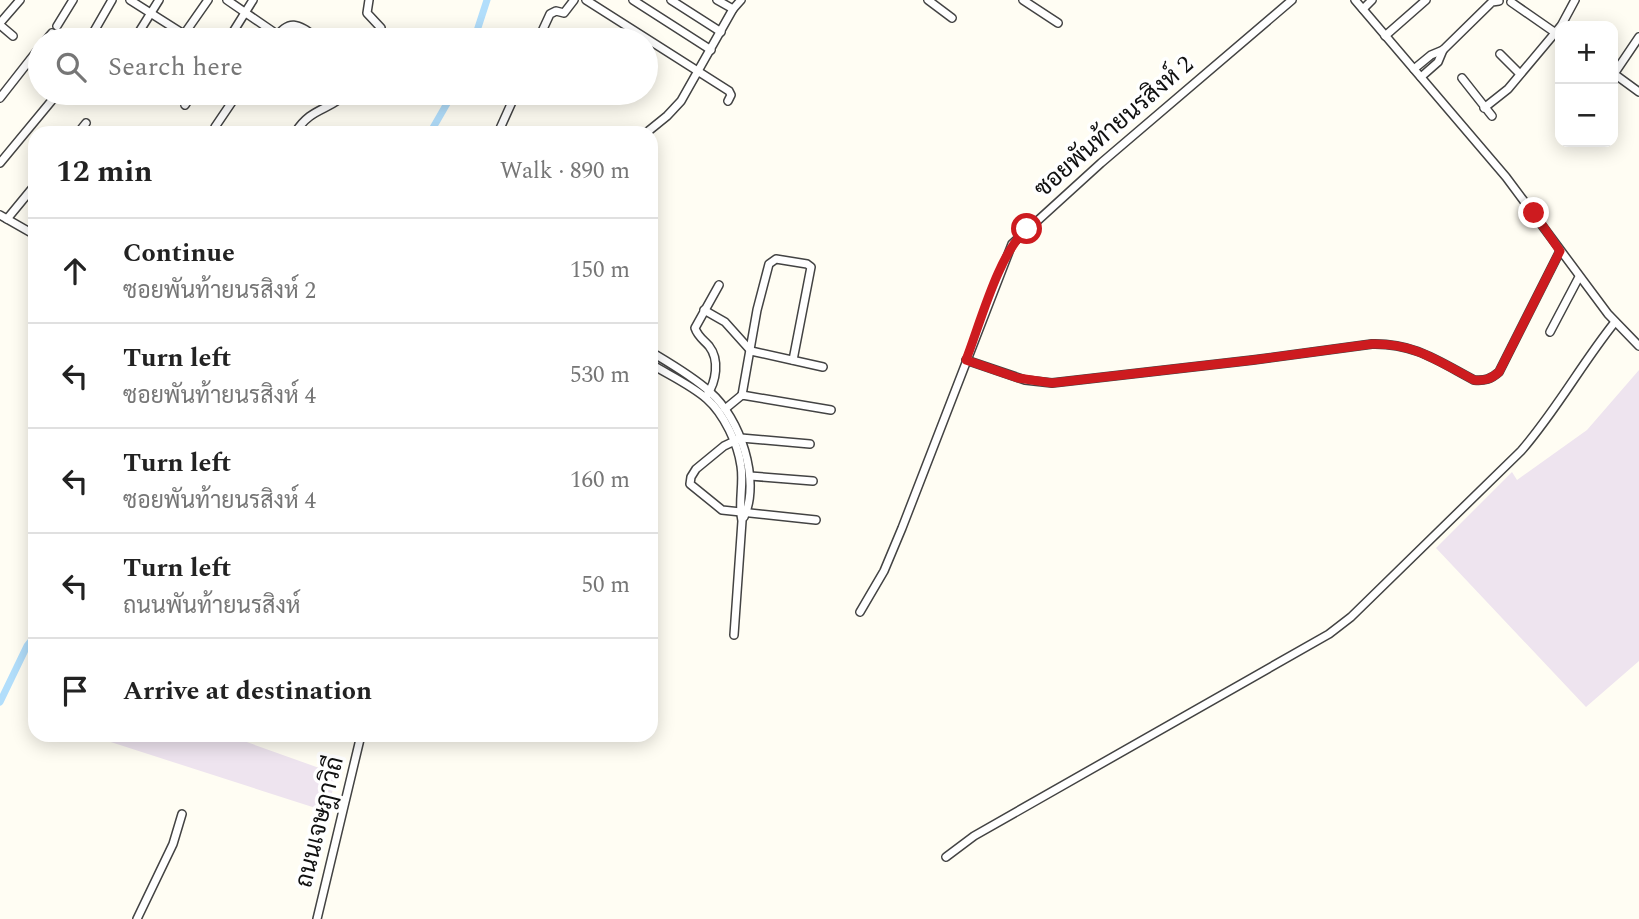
<!DOCTYPE html>
<meta charset="utf-8">
<style>
body{margin:0;font-family:Spectral,Sarabun,serif;background:#f6f6f6;color:#222}
.controls{position:absolute;right:21px;top:21px;display:grid;overflow:hidden;border-radius:14px;box-shadow:0 4px 18px #0003}
.controls button{width:63px;height:63px;display:grid;place-items:center;padding:0;border:0;border-bottom:2px solid #e0e0e0;background:#fff;color:#222;font:35px sans-serif}
.stop{position:absolute;width:21px;height:21px;margin:-16px;border:5px solid #cd1b1f;border-radius:50%;background:#fff}
.stop.end{background:#cd1b1f;border-color:#fff;box-shadow:0 2px 7px #0008}
.list{margin:0;padding:0;list-style:none}
h2{display:flex;justify-content:space-between;align-items:center;height:91px;margin:0;padding:0 28px;font-size:30px}
h2 small{font-size:23px;font-weight:400;color:#767676}
.list li{display:grid;grid-template-columns:46px 1fr auto;gap:21px;align-items:center;box-sizing:border-box;height:105px;padding:0 28px;border-top:2px solid #e0e0e0}
.list b{display:block;font-size:26px;white-space:nowrap}
.list p{margin:0;font-size:23px;white-space:nowrap;color:#767676}
.list em{font-size:23px;font-style:normal;color:#767676}
.icon{flex:none;width:38px;height:38px;fill:none;stroke:currentColor;stroke-width:2;stroke-linecap:round;stroke-linejoin:round}
.map{position:relative;flex:none;width:1639px;height:919px;overflow:hidden}
.search{position:absolute;background:#fff;box-shadow:0 4px 18px #0003;left:28px;top:28px;width:630px;height:77px;display:flex;align-items:center;gap:18px;box-sizing:border-box;padding:0 24px;border-radius:38px;color:#767676;font-size:26px}
.panel{position:absolute;background:#fff;box-shadow:0 4px 18px #0003;left:28px;top:126px;width:630px;height:616px;border-radius:21px}
.map>svg:first-child{display:block}
.industrial{fill:#eee4ef}
.lines{fill:none;stroke-linecap:round;stroke-linejoin:round}
.canal{stroke:#b2defb;stroke-width:7}
.minor-casing{stroke:#434343;stroke-width:10}
.minor{stroke:#fff;stroke-width:7}
.route{stroke:#cd1b1f;stroke-width:9}
.labels{text-anchor:middle;dominant-baseline:central;stroke-width:7;stroke-linejoin:round;paint-order:stroke}
.street-label{font-size:24px;fill:#101010;stroke:#fff}
</style>
<div class="map">
<svg width="1639" height="919" viewBox="0 0 1639 919">
<rect width="100%" height="100%" fill="#fffdf3"/>
<g class="industrial">
<path d="M1639 370V661L1586 707 1436 548 1512 472 1517 480 1587 430Z"/>
<path d="M89 735H243L241 740 336 774 328 812Z"/>
</g>
<g class="lines">
<g class="canal">
<path d="M474 40 487 0"/>
<path d="M430 133 453 93"/>
<path d="M0 702 27 646 35 636"/>
</g>
<g class="minor-casing">
<g id="minor">
<path d="M130 0 193 40"/>
<path d="M227 0 278 35"/>
<path d="M369 0 367 13 381 28 378 40"/>
<path d="M586 0 729 91 731 95 728 101"/>
<path d="M633 0 711 50"/>
<path d="M671 0 721 32"/>
<path d="M717 0 733 9"/>
<path d="M928 0 952 18"/>
<path d="M1023 0 1058 23"/>
<path d="M1355 0 1506 177 1608 314 1639 346"/>
<path d="M1511 2 1560 36"/>
<path d="M1363 9 1372 0"/>
<path d="M0 23 20 0"/>
<path d="M0 25 13 36"/>
<path d="M57 26 73 0"/>
<path d="M1561 26 1575 0"/>
<path d="M1385 36 1426 0"/>
<path d="M46 40 52 33"/>
<path d="M89 40 112 0"/>
<path d="M134 40 159 0"/>
<path d="M180 40 208 0"/>
<path d="M228 40 253 0"/>
<path d="M274 40C290 16 299 25 320 40"/>
<path d="M538 40 550 14 556 11 564 13 574 0"/>
<path d="M1500 54 1520 74"/>
<path d="M29 62 40 70"/>
<path d="M1414 69 1431 55 1443 50 1492 2 1499 1"/>
<path d="M1613 73 1639 92"/>
<path d="M1614 74 1639 37"/>
<path d="M1421 77 1438 62 1443 50"/>
<path d="M1462 78 1492 116"/>
<path d="M0 98 40 47"/>
<path d="M185 105 193 93"/>
<path d="M1484 108 1508 89 1560 27"/>
<path d="M215 127 238 93"/>
<path d="M78 133 86 123"/>
<path d="M295 133C311 107 329 111 347 93"/>
<path d="M498 133 516 93"/>
<path d="M646 133 667 116 681 101 733 9 741 0"/>
<path d="M0 163 58 93"/>
<path d="M0 215 35 235"/>
<path d="M7 219 35 185"/>
<path d="M704 310 725 322 751 351 823 367"/>
<path d="M1550 332 1579 277"/>
<path d="M651 352C671 364 692 376 710 392 740 418 761 480 744 517"/>
<path d="M966 360 1025 380 1052 383 1253 360 1372 344C1414 343 1438 361 1474 380 1485 381 1491 379 1499 372L1560 251"/>
<path d="M651 364C669 375 691 385 707 399 724 414 738 444 741 466 744 484 738 503 742 521L734 635"/>
<path d="M707 395C716 382 720 360 709 346 704 340 698 337 695 328L719 285"/>
<path d="M742 395 757 310 769 264 776 259 807 264 811 267 793 360"/>
<path d="M725 409 742 395 831 410"/>
<path d="M810 444 741 438 724 446 696 469 691 477 690 484 722 510 816 520"/>
<path d="M750 476 813 481"/>
<path d="M860 612 884 571 902 528 1012 244 1101 163 1292 0"/>
<path d="M946 857 974 836 1329 634 1351 617 1521 451C1556 411 1582 363 1615 322"/>
<path d="M137 919 173 844 182 814"/>
<path d="M317 919 361 735"/>
</g>
</g>
<use href="#minor" class="minor"/>
</g>
<g class="lines">
<path class="route" d="M1027 229C999 252 980 324 966 360L1018 378 1052 383 1253 360 1372 344C1414 343 1438 361 1474 380 1485 381 1491 379 1499 372L1560 251 1534 213"/>
</g>
<g class="labels">
<g class="street-label">
<text transform="translate(1114 127) rotate(-41)">ซอยพันท้ายนรสิงห์ 2</text>
<text transform="translate(320 822) rotate(-76)">ถนนเจษฎาวิถี</text>
</g>
</g>
</svg>
<div class="controls">
<button>+</button>
<button>−</button>
</div>
<div class="stop" style="left:1027px;top:229px"></div>
<div class="stop end" style="left:1534px;top:213px"></div>
<div class="search"><svg class="icon" aria-label="search" viewBox="0 0 24 24"><circle cx="10" cy="10" r="6"/><path d="M15 15l6 6"/></svg>Search here</div>
<section class="panel">
<h2>12 min<small>Walk · 890 m</small></h2>
<ul class="list">
<li><svg class="icon" aria-label="ahead" viewBox="0 0 24 24"><path d="M12 20V5M6 11l6-6 6 6"/></svg><div><b>Continue</b><p>ซอยพันท้ายนรสิงห์ 2</p></div><em>150 m</em></li>
<li><svg class="icon" aria-label="left" viewBox="0 0 24 24"><path d="M17 20v-9H6M10 6l-5 5 5 5"/></svg><div><b>Turn left</b><p>ซอยพันท้ายนรสิงห์ 4</p></div><em>530 m</em></li>
<li><svg class="icon" aria-label="left" viewBox="0 0 24 24"><path d="M17 20v-9H6M10 6l-5 5 5 5"/></svg><div><b>Turn left</b><p>ซอยพันท้ายนรสิงห์ 4</p></div><em>160 m</em></li>
<li><svg class="icon" aria-label="left" viewBox="0 0 24 24"><path d="M17 20v-9H6M10 6l-5 5 5 5"/></svg><div><b>Turn left</b><p>ถนนพันท้ายนรสิงห์</p></div><em>50 m</em></li>
<li><svg class="icon" aria-label="arrive" viewBox="0 0 24 24"><path d="M6 21V4h12l-3 4 3 4H6"/></svg><div><b>Arrive at destination</b></div></li>
</ul>
</section>
</div>
